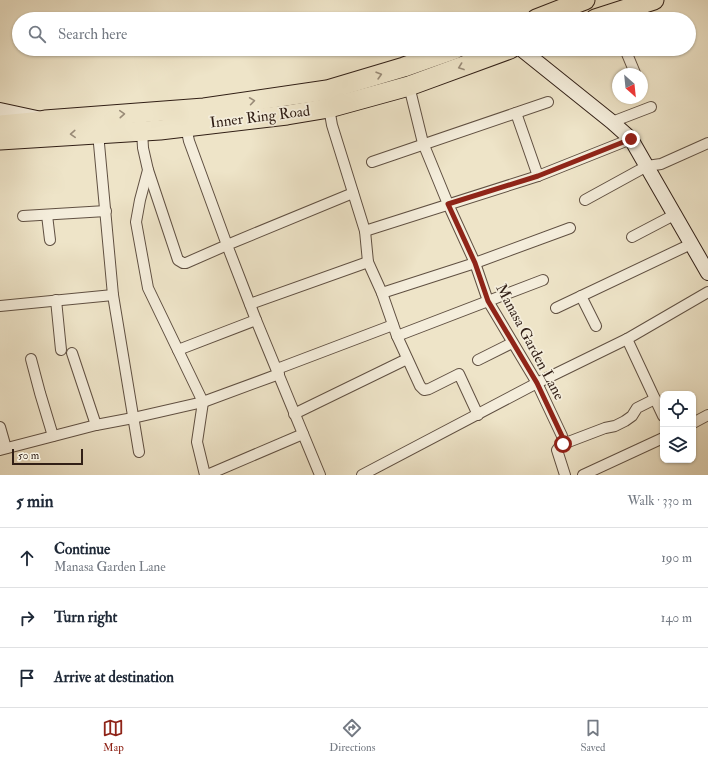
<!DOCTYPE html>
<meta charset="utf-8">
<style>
body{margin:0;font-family:"IM FELL Double Pica",serif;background:#f6f6f7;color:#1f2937}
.controls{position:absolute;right:12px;bottom:12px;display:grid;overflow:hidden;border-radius:8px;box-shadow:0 1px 3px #0004}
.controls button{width:36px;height:36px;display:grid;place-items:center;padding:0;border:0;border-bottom:1px solid #e0e1e3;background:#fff;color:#1f2937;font:20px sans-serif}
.compass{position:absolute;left:612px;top:68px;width:36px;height:36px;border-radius:50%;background:#fff;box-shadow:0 1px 3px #0004;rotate:153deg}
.scale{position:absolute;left:12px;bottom:10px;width:71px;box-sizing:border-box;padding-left:4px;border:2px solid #311f16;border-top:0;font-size:11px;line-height:14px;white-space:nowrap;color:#311f16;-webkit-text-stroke:3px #f4eddb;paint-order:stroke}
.stop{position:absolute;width:12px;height:12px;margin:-9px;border:3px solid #8f2418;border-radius:50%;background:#fff}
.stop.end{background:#8f2418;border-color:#fff;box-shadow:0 1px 4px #0008}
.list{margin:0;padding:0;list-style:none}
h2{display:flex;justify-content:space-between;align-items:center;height:52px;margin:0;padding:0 16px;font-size:17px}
h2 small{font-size:13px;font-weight:400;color:#747a83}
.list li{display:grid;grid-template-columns:26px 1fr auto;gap:12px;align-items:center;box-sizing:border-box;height:60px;padding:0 16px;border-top:1px solid #e0e1e3}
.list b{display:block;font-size:15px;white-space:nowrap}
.list p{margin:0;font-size:13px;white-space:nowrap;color:#747a83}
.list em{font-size:13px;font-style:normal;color:#747a83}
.icon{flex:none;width:22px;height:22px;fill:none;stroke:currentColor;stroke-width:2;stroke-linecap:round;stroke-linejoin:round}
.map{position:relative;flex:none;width:708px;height:475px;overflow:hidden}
.search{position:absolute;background:#fff;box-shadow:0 1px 3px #0004;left:12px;right:12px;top:12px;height:44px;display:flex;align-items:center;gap:10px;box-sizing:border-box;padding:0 14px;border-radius:22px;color:#747a83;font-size:15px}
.sheet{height:232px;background:#fff}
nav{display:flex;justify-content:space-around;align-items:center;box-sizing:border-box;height:56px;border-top:1px solid #e0e1e3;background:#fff;font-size:11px;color:#747a83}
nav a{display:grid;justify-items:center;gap:2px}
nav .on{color:#8f2418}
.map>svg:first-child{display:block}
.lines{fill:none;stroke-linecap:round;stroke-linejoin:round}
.street-casing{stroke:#605042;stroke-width:12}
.secondary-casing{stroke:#311f16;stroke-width:16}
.highway-casing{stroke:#311f16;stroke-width:21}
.street{stroke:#f4eddb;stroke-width:10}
.secondary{stroke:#f4eddb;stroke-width:14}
.highway{stroke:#eee4c8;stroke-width:19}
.oneway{stroke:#998b78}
.route{stroke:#8f2418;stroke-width:5}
.labels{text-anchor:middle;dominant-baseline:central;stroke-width:3.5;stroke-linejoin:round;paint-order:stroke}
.street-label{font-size:15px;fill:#311f16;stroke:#f4eddb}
</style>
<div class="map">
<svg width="708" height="475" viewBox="0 0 708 475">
<rect width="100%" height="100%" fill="#eee4c8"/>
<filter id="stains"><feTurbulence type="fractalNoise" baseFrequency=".005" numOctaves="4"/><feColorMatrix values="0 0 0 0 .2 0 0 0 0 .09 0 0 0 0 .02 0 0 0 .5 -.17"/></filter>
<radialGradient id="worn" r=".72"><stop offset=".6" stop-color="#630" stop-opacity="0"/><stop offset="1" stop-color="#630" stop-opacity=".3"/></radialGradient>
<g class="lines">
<g class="street-casing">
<g id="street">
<path d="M625 49 635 73"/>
<path d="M409 86 423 143 448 204 475 263 488 301 537 383 562 436C565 444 560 445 557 450L565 475"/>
<path d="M329 108 332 125 365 231 368 262 382 293"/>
<path d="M516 113 538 176"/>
<path d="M612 122 651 107"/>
<path d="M142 131 143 148 148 170 140 200 136 222 148 288 203 402 197 442 205 475"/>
<path d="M98 133 113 295 139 452"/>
<path d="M372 162 548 102"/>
<path d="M148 170 178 260 183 263H186L227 245 189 141 186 127"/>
<path d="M585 200 647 166 661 164 708 143"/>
<path d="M47 215 50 240"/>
<path d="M23 216 106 211"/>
<path d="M365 231 538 176 631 139"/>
<path d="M632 237 674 215"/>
<path d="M581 296 596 326"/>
<path d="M56 300 61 350"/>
<path d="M250 304 368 262"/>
<path d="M0 306 113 295"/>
<path d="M556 308 691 244"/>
<path d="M397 336 543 280"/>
<path d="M627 339 663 416"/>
<path d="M178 350 256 320"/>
<path d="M72 353 96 425"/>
<path d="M31 359 40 393 53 436"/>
<path d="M478 360 512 343"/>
<path d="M277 369 393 325"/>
<path d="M294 414 407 359"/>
<path d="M478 415 459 374 429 389 424 390 420 386 397 336 382 293 475 263 570 228"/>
<path d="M693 423 708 415"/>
<path d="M0 427 6 448"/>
<path d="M563 444 605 428 615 426 625 421 632 416 637 408 655 399"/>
<path d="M0 450 96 425 133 418 203 402 279 374"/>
<path d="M207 475 303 434"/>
<path d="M320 475 256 320 227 245 353 193"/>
<path d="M362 475 537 383 627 339 708 292"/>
<path d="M583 475 663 438"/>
</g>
</g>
<g class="secondary-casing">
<g id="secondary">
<path d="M521 49 612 122 631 139 708 273"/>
<path d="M0 110 37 118"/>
</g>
</g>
<g class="highway-casing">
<g id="highway">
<path d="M536 19 585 0"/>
<path d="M595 19 654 0"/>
<path d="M0 125 33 122 45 120 204 108 327 90 404 67 455 49"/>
<path d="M0 140 160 130 287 115 329 108 409 86 510 49"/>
</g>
</g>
<use href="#street" class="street"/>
<use href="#secondary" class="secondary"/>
<use href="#highway" class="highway"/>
</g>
<defs><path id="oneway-chevron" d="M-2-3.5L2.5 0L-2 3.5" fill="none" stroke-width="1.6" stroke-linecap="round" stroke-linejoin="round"/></defs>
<g class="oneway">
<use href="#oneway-chevron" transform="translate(461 67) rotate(160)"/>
<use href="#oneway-chevron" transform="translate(379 75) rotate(-16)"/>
<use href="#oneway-chevron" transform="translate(252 101) rotate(-8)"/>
<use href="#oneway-chevron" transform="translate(122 114) rotate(-4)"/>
<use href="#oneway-chevron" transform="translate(73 134) rotate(177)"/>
</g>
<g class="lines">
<path class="route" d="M563 444 562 436 537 383 488 301 475 263 448 204 538 176 631 139"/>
</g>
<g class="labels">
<g class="street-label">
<text transform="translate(260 117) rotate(-7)">Inner Ring Road</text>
<text transform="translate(530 342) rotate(62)">Manasa Garden Lane</text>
</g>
</g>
<rect width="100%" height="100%" filter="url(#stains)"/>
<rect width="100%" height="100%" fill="url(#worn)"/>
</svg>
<div class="controls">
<button><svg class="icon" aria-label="locate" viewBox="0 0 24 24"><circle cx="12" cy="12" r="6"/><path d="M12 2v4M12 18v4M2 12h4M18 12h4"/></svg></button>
<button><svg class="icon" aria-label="layers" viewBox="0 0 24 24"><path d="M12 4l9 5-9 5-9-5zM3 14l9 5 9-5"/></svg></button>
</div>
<svg class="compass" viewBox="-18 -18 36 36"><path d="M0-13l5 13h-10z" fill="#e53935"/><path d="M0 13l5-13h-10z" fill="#747a83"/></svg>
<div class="scale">50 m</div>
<div class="stop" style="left:563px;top:444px"></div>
<div class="stop end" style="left:631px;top:139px"></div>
<div class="search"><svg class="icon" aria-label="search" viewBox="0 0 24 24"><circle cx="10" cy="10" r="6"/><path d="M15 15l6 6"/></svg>Search here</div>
</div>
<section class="sheet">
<h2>5 min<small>Walk · 330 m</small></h2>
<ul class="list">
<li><svg class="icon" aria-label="ahead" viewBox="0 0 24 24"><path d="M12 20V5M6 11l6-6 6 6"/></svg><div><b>Continue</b><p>Manasa Garden Lane</p></div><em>190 m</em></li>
<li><svg class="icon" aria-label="right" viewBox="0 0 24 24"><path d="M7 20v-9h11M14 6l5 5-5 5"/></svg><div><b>Turn right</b></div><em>140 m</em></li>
<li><svg class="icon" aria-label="arrive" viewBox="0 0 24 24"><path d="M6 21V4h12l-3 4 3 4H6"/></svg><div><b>Arrive at destination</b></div></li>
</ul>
</section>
<nav>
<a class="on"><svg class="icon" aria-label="map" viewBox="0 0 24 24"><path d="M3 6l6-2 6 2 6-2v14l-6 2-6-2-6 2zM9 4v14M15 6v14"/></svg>Map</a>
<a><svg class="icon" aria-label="directions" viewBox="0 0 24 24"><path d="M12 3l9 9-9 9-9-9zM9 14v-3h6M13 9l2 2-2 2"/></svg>Directions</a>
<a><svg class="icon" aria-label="saved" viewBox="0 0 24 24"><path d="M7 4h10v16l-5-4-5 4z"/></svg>Saved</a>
</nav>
